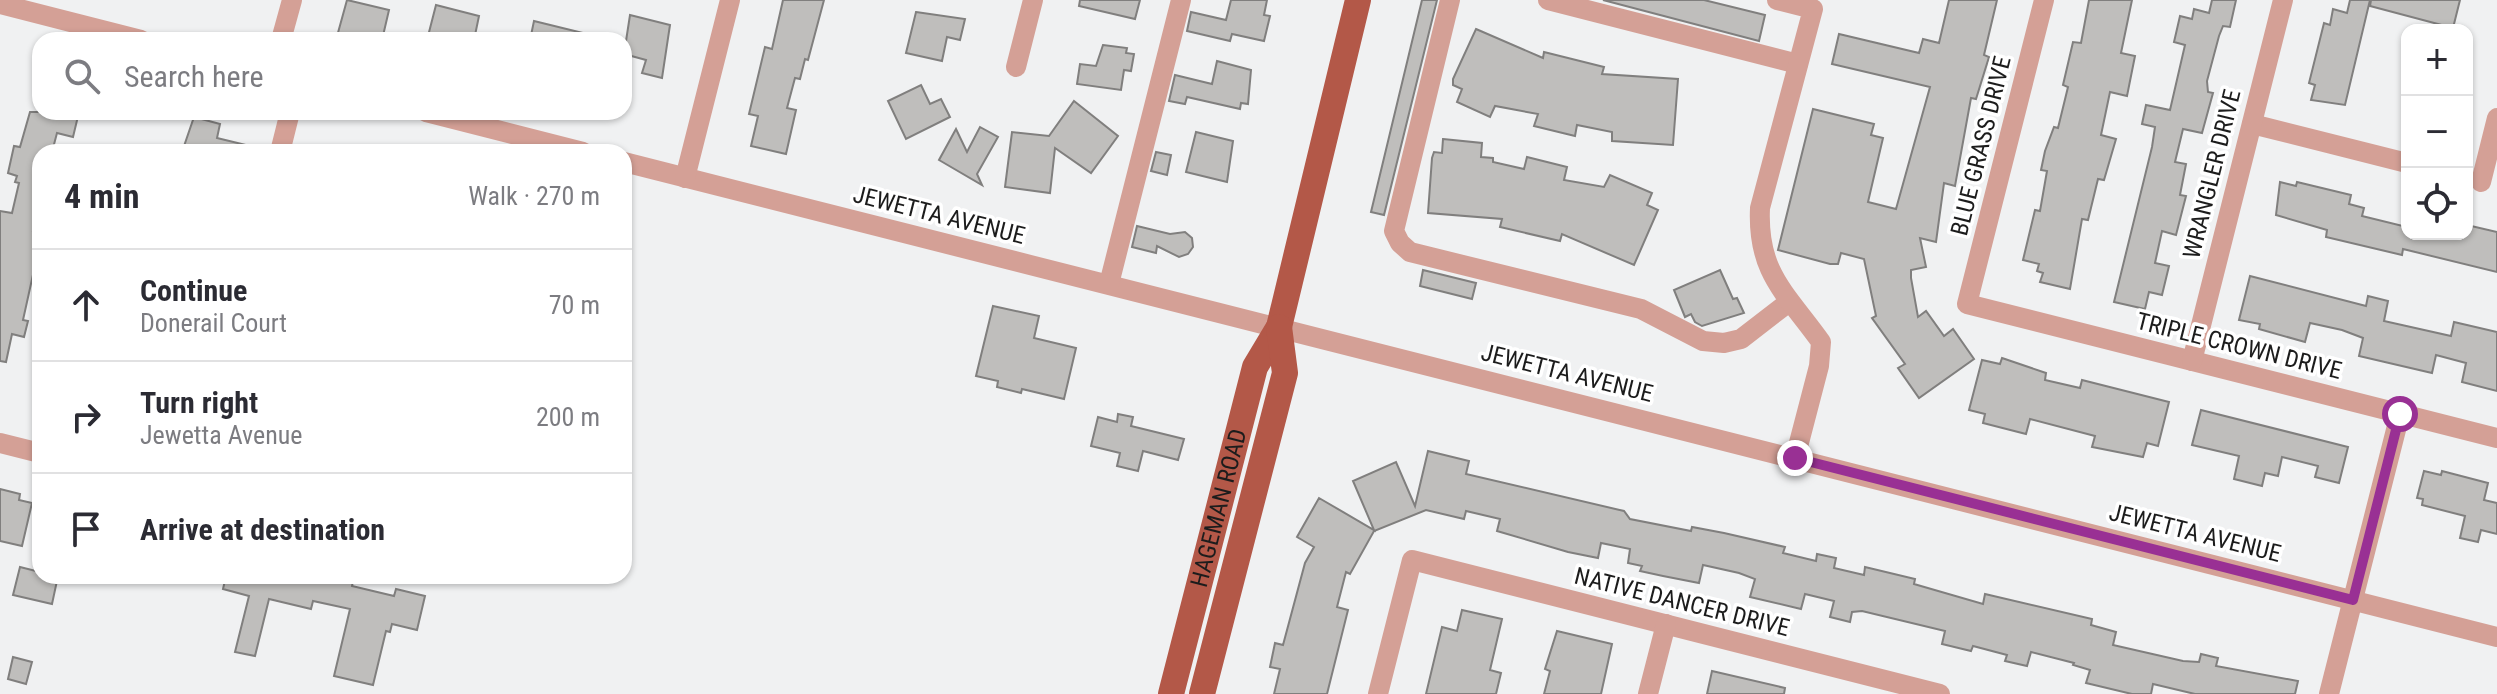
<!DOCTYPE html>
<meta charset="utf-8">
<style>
body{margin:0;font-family:"Roboto Condensed",sans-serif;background:#f7f7f7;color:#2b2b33}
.controls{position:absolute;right:24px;top:24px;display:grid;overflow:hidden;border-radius:16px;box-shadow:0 2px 6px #0004}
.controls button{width:72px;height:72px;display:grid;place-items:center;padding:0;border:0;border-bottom:2px solid #e1e1e2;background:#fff;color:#2b2b33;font:40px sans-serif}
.stop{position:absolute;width:24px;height:24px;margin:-18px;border:6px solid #993094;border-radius:50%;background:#fff}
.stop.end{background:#993094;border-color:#fff;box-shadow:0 2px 8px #0008}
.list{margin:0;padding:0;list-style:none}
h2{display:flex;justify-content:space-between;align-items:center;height:104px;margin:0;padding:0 32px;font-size:34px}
h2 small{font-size:26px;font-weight:400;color:#7c7c81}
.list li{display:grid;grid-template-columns:52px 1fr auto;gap:24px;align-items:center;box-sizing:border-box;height:112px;padding:0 32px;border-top:2px solid #e1e1e2}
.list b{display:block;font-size:30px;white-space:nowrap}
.list p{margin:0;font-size:26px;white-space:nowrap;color:#7c7c81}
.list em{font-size:26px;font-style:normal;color:#7c7c81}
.icon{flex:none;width:44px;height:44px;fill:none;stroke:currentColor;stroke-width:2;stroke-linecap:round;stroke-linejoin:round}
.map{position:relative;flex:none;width:2497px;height:694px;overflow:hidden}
.search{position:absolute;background:#fff;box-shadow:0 2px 6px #0004;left:32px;top:32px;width:600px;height:88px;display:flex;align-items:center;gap:20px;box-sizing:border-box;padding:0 28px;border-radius:24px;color:#7c7c81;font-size:30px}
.panel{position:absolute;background:#fff;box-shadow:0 2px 6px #0004;left:32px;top:144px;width:600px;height:440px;border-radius:24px}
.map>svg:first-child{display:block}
.building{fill:#bfbebc;stroke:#807f7e;stroke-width:2}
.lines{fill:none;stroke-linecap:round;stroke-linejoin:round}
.minor{stroke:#d4a096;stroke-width:20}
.major{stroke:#b35848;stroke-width:26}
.route{stroke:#993094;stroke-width:10}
.labels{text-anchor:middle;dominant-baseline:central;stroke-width:7;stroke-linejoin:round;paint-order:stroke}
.street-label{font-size:24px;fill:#1c1c1c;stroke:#fff}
</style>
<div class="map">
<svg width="2497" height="694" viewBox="0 0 2497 694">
<rect width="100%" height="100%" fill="#f0f1f2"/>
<g class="building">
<path d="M347 0 389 10 382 40H336Z"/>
<path d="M783 0H824L808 60 805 59 800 79 795 78 787 108 796 110 786 154 751 146 758 116 749 114 765 47 772 49Z"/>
<path d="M1080 0H1140L1135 19 1079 6Z"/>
<path d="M1231 0H1267L1264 15 1270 16 1264 41 1232 34 1230 41 1187 31 1191 12 1226 20Z"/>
<path d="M1422 0H1437L1384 215 1371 212Z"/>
<path d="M1603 0H1704L1765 15 1759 41Z"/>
<path d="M1949 0H1997L1984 55 1989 57 1976 99 1971 98 1955 186 1944 183 1936 242 1920 238 1926 267 1911 270V278L1918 317 1926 311 1944 336 1953 329 1974 359 1919 398 1898 368 1905 364 1872 318 1876 316 1864 259 1841 253 1838 264H1830L1778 250 1813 109 1874 124 1871 135 1883 138 1868 202 1896 209 1930 87 1832 64 1839 34 1919 53 1923 39 1939 43Z"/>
<path d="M2089 0H2132L2121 53 2135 56 2127 96 2110 92 2101 135 2116 139 2104 180 2098 179 2088 220 2082 219 2070 289 2040 282 2043 273 2037 271 2039 264 2023 260 2035 210 2040 211 2047 171 2041 170 2045 151 2054 127 2058 128 2068 87 2063 85 2073 42 2081 43Z"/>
<path d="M2212 0H2236L2230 27 2223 26 2219 36 2207 81 2208 92 2213 93 2202 133 2183 129 2175 162 2186 164 2180 195 2186 196 2176 235 2162 231 2155 263 2169 266 2162 295 2149 292 2145 309 2114 302 2152 147 2155 127 2142 124 2146 105 2170 110 2185 45 2174 42 2180 16 2192 19 2194 9 2209 13Z"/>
<path d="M2350 0H2370L2345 105 2311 100 2315 85 2309 83 2324 23 2330 25 2333 9 2347 13Z"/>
<path d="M2371 0H2460L2453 28 2370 6Z"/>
<path d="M436 5 479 16 474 40H427Z"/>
<path d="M916 12 965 19 960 40 947 37 942 61 906 53Z"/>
<path d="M630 15 670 25 662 78 642 73 646 60 624 54Z"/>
<path d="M534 21 587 34 586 40H530Z"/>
<path d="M1476 29 1543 58 1544 52 1604 67 1602 74 1678 79 1673 145 1612 141V132L1577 125 1575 136 1534 126 1538 114 1495 106 1490 117 1457 102 1462 89 1453 85V79Z"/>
<path d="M1103 45 1127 48 1126 53 1134 54 1131 71 1124 70 1121 90 1077 84 1080 64 1096 66Z"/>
<path d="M1217 61 1251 70 1248 104 1241 103 1240 109 1187 97 1185 104 1169 101 1175 75 1212 84Z"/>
<path d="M921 85 930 104 941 99 950 117 906 139 888 101Z"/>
<path d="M1074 101 1118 136 1091 173 1055 148 1050 193 1005 187 1012 132 1049 136Z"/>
<path d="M30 112H79L73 137 57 133 52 152H40V202L33 231 40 234V243L23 320 28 321 24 337 12 334 6 362 0 361V211L12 213 19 183 15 182 17 176 8 173 14 146 20 147Z"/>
<path d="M194 117 220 124 217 138 250 146 249 152H182Z"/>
<path d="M980 127 998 137 977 174 982 185 939 160 956 129 967 152Z"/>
<path d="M1196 132 1233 141 1227 182 1186 172Z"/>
<path d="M1443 139 1482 143 1481 157 1493 158V162L1524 169 1527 157 1567 167 1564 180 1604 187 1610 175 1652 193 1647 205 1658 210 1634 265 1562 234 1560 241 1500 227 1502 219 1428 213 1432 158 1434 152 1442 153Z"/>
<path d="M1156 152 1171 155 1167 175 1151 171Z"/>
<path d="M2280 182 2296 186 2297 182 2351 195 2349 204 2364 208 2362 216 2407 227V234H2467V225L2497 232V272L2403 249 2402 255 2326 237 2327 230 2276 215Z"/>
<path d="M1137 226 1170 234 1185 232 1192 238 1193 247 1188 254 1179 257 1157 246 1156 253 1132 247Z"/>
<path d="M1423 270 1476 283 1472 299 1420 286Z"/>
<path d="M1720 270 1733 299 1737 298 1744 313 1702 326 1695 322 1691 314 1685 317 1674 290Z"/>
<path d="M2250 276 2366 306 2368 296 2388 301 2384 321 2451 336 2454 322 2497 332V391L2462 382 2466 363 2436 355 2432 373 2359 356 2363 338 2342 330 2310 323 2305 342 2259 329 2260 324 2239 320Z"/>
<path d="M993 306 1039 316 1034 338 1076 348 1064 399 1022 389 1021 393 997 387 998 381 976 376Z"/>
<path d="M2002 358 2046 373 2045 380 2080 388 2082 380 2169 402 2158 446 2147 443 2143 457 2092 447 2095 436 2030 419 2026 434 1983 423 1985 414 1969 410 1982 360 2000 364Z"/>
<path d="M2201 410 2348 447 2339 483 2315 477 2318 466 2282 457 2278 476 2265 473 2262 486 2234 479 2239 456 2192 445Z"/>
<path d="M1118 414 1133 417 1131 426 1184 439 1178 460 1143 451 1138 471 1117 466 1120 453 1091 446 1098 417 1117 422Z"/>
<path d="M1428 451 1469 461 1466 474 1624 511 1630 519 1691 531 1692 527 1724 533 1785 547 1783 553 1816 561 1817 554 1836 558 1834 568 1864 575 1865 567 1915 579 1914 584 1983 604 1985 594 2092 619 2091 625 2116 632 2113 645 2183 661 2199 662 2201 654 2218 658 2216 666 2298 681 2295 694H2195L2153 684 2151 694H2132L2086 683 2090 670 2073 665 2074 663 2031 652 2027 666 2005 661 2007 655 1973 646 1971 651 1942 644 1945 631 1862 611 1852 612 1850 622 1830 617 1834 601 1805 594 1801 609 1750 597 1755 579 1739 573 1703 565 1699 583 1663 576 1640 571 1642 566 1628 563 1630 549 1601 543 1598 558 1568 552 1497 531 1500 519 1466 511 1464 519 1426 510 1374 531 1350 574 1346 572 1337 607 1348 610 1327 694H1274L1280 669 1270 667 1275 643 1283 645 1305 563 1314 547 1297 537 1319 498 1374 530 1353 481 1396 462 1415 506Z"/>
<path d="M2424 471 2441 475 2442 471 2488 483 2484 500 2497 503V534L2481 530 2478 542 2460 538 2465 516 2422 505 2423 499 2417 498Z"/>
<path d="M0 489 20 494 19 500 32 503 22 546 0 541Z"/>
<path d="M20 567 40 572V576H58L52 604 13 595Z"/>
<path d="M226 576H354L352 586 394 596 396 589 425 596 417 630 392 624 390 632 386 631 373 685 334 676 350 609 313 601 311 609 269 599 255 656 235 652 249 596 223 589Z"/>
<path d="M1462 610 1502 619 1490 670 1501 673 1496 694H1426L1442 627 1457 631Z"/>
<path d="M1557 631 1612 644 1601 694H1544L1550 671 1545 669Z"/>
<path d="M13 657 32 662 26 684 8 679Z"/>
<path d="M1712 671 1785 688 1784 694H1707Z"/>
</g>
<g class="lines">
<g class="minor">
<path d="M1450 0 1394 231 1400 243 1410 252 1641 309 1703 341 1724 343 1741 339 1789 302"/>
<path d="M1548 0 1798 64"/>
<path d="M1777 0 1813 9 1760 208C1757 273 1786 293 1821 342L1819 366 1795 458"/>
<path d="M2044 0 1967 304 2497 438"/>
<path d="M0 4 141 40"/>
<path d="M281 40 292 0"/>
<path d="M1016 67 1033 0"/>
<path d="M426 112 583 152"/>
<path d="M2252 124 2407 163"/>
<path d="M280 152 290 112"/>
<path d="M624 162 2497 637"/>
<path d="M685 178 730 0"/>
<path d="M2481 182 2497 118"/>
<path d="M1109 284 1181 0"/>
<path d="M2192 361 2283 0"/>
<path d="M0 443 40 453"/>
<path d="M1378 694 1412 560 1940 694"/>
<path d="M1648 694 1666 624"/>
<path d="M2329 694 2400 414"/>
</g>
<g class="major">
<path id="s1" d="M1171 694 1255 367 1279 327 1358 0"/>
<path d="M1202 694 1285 373 1279 327"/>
</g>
</g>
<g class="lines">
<path class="route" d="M1795 458 2353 600 2400 414"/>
</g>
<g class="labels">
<g class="street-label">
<text transform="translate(1981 146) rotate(-76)">BLUE GRASS DRIVE</text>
<text transform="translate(2212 174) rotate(-76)">WRANGLER DRIVE</text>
<text transform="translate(939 215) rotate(14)">JEWETTA AVENUE</text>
<text transform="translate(2239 346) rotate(14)">TRIPLE CROWN DRIVE</text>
<text transform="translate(1567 373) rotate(14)">JEWETTA AVENUE</text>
<text stroke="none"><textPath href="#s1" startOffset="192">HAGEMAN ROAD</textPath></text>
<text transform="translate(2195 533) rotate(14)">JEWETTA AVENUE</text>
<text transform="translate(1682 602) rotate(14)">NATIVE DANCER DRIVE</text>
</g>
</g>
</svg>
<div class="controls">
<button>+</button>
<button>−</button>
<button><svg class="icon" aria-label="locate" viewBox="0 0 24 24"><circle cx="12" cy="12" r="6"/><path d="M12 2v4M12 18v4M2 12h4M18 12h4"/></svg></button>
</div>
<div class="stop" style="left:2400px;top:414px"></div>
<div class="stop end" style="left:1795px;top:458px"></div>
<div class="search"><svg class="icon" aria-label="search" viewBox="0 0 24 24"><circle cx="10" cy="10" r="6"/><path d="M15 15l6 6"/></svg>Search here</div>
<section class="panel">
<h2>4 min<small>Walk · 270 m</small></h2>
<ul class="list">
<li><svg class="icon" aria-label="ahead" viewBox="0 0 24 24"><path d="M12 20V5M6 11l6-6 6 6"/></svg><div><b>Continue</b><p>Donerail Court</p></div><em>70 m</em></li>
<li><svg class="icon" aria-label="right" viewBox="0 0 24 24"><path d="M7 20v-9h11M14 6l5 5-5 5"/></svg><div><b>Turn right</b><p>Jewetta Avenue</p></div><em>200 m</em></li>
<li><svg class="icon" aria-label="arrive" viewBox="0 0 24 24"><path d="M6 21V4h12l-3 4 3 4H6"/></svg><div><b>Arrive at destination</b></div></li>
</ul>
</section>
</div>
